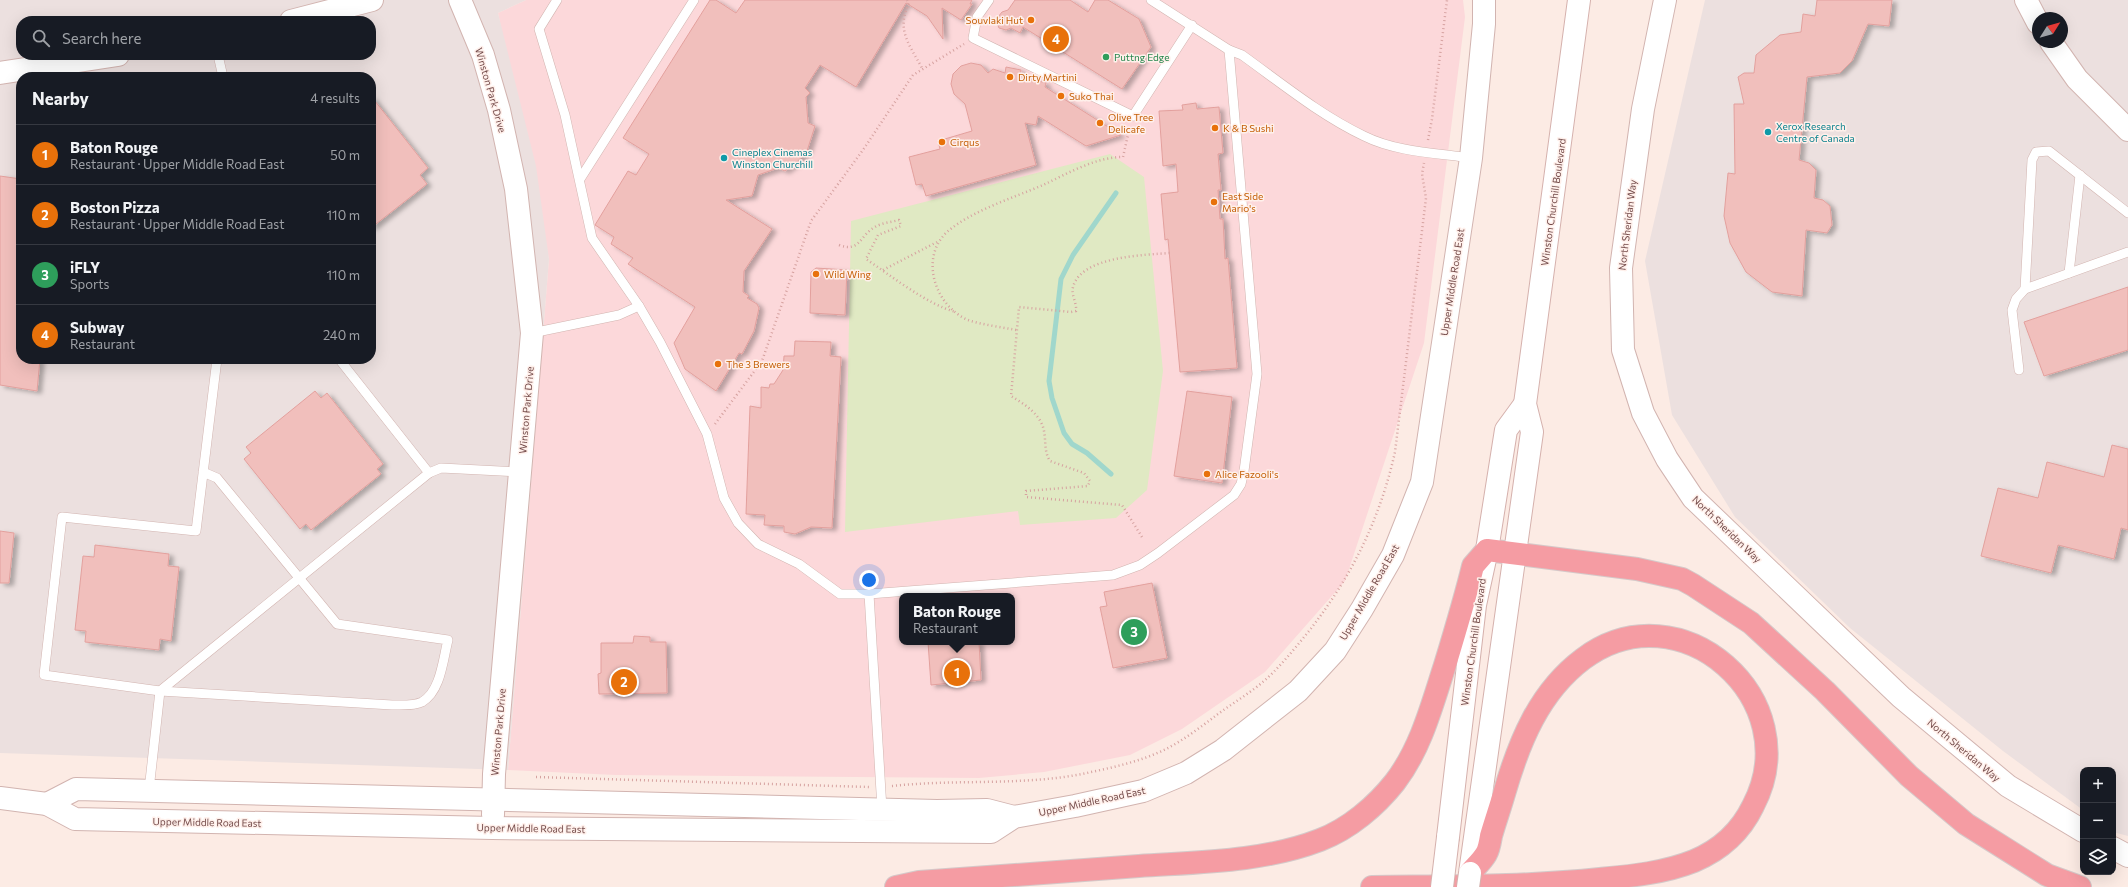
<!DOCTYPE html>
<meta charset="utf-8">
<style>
body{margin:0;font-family:Commissioner,sans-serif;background:#242831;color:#f1f3f6}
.controls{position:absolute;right:12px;bottom:12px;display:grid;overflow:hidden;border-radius:8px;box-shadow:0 4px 16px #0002}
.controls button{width:36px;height:36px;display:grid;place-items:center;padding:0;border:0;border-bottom:1px solid #363941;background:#171b24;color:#f1f3f6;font:20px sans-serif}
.compass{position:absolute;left:2032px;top:12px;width:36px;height:36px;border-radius:50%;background:#171b24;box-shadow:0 4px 16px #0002;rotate:53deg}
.you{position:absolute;left:869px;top:580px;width:14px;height:14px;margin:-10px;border:3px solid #fff;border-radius:50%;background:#1a73e8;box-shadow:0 0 0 6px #1a73e833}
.badge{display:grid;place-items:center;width:26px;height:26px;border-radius:50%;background:#ea580c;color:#fff;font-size:13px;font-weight:700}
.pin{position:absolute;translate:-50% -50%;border:2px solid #fff;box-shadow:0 1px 4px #0006}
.popup{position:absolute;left:899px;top:593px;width:116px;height:52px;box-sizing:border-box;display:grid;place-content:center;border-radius:8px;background:#171b24;filter:drop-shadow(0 1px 3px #0005);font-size:13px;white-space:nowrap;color:#9ea1a6}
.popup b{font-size:15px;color:#f1f3f6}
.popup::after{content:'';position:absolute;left:50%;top:100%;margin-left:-8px;border:8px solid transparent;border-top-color:#171b24}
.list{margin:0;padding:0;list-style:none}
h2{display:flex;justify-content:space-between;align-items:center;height:52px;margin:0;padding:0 16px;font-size:17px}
h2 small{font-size:13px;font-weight:400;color:#9ea1a6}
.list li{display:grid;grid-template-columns:26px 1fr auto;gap:12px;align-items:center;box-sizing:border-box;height:60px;padding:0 16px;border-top:1px solid #363941}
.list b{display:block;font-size:15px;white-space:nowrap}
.list p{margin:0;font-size:13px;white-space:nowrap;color:#9ea1a6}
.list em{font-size:13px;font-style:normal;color:#9ea1a6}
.icon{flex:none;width:22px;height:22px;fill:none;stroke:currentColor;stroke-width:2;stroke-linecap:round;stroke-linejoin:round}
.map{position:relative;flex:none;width:2128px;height:887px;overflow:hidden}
.search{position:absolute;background:#171b24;box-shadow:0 4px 16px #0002;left:16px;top:16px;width:360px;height:44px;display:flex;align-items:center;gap:10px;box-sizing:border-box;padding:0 14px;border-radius:16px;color:#9ea1a6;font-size:15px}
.panel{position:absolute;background:#171b24;box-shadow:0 4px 16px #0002;left:16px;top:72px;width:360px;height:292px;border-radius:16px}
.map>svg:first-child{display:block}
.commercial{fill:#fcd8da;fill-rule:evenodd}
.industrial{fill:#ece0df;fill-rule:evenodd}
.green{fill:#e0e9c3}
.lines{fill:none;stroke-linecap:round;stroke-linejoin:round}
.stream{stroke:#a0d7cc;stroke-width:5}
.building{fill:#f1bfbc;stroke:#e3a09d;filter:url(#shadow)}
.service-casing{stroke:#d2b4b0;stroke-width:10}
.tertiary-casing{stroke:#d2b4b0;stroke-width:24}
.secondary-casing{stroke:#d5b1ad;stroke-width:24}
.motorway-casing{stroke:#d5c9c9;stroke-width:24}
.path{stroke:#d6a2a0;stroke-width:2.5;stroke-dasharray:1 3;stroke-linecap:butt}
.service{stroke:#fff;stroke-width:9}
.tertiary{stroke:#fff;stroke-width:22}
.secondary{stroke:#fff;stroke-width:22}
.motorway{stroke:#f59ca3;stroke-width:22}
.secondary-bridge-casing{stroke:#d5b1ad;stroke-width:24;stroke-linecap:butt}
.secondary-bridge{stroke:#fff;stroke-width:22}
.food-dot{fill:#e8710a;stroke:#fff0eb;stroke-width:1.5}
.leisure-dot{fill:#2e9e5b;stroke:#fff0eb;stroke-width:1.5}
.culture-dot{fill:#0f9aa8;stroke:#fff0eb;stroke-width:1.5}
.labels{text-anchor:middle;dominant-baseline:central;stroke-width:3;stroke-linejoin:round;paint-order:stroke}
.food-label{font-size:10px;fill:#c56008;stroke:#fff0eb;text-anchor:start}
.leisure-label{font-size:10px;fill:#27864d;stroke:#fff0eb;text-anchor:start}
.street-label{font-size:10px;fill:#744b4a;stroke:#fff0eb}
.culture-label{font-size:10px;fill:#0d838f;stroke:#fff0eb;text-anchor:start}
</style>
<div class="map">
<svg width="2128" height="887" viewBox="0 0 2128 887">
<defs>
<filter id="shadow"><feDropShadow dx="4.5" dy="2.5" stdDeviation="2" flood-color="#0004"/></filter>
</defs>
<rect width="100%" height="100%" fill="#fcebe4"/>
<path class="commercial" d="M526 0H1463L1465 17 1424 343 1345 581 1265 672 1182 729 1130 755 1044 772 979 778 616 775 508 770 549 259 498 13ZM902 596H1012V642H902Z"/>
<g class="industrial">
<path d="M0 0H526L498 13 536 166 549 259 508 770 0 753ZM21 21H371V55H21ZM21 77H371V359H21Z"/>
<path d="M1705 0H2128V836L2113 832V770H2083V810L2003 751 1850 628 1735 517 1672 415 1645 261ZM2038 18H2062V42H2038Z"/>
</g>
<path class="green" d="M1110 154 1144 177 1163 371 1147 490 1116 518 1020 525 1018 511 845 532 851 221Z"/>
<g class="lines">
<path class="stream" d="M1111 474 1087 453 1072 444 1064 433 1052 398 1049 381 1061 279 1073 255 1116 193"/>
</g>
<g class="building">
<path d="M710 0H716L736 13 745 0H972L970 4H972L961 20 942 8 943 39 927 16 906 3 856 87 820 65 805 88 810 93 806 97 808 123 815 126 807 151 797 162 785 171 778 168 758 175 752 196 726 200 772 229 744 271 743 292 749 296 747 298 757 304 759 308 754 331 742 354 739 353 716 391 685 369 674 343 695 307 628 264 633 258 611 244 614 237 595 225 628 171 636 175 649 154 623 138Z"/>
<path d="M1015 0H1070L1088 12 1095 0H1108L1139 19 1151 47 1122 89 1023 27 1020 33 1011 28 1006 30 999 28 997 23 998 17 1002 12 1008 10Z"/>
<path d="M1817 0H1892L1889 26 1868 24 1852 61 1840 73 1807 77 1799 160 1809 163 1816 170 1814 198 1823 200 1830 206 1832 225 1827 233 1806 230 1802 296 1772 292 1746 272 1730 243 1724 216 1728 173 1735 174 1734 104H1744L1738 77 1744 73H1754L1756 55 1780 35 1801 32 1803 14 1815 16Z"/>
<path d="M971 63 981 65 988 73 993 69 1005 73 1006 67 1021 70 1020 76 1046 83 1045 87 1121 135 1086 146 1038 116 1036 125 1025 123 1036 165 926 196 922 184 916 185 909 157 940 149 938 141 972 131 965 104 954 94 951 84 953 74 961 66Z"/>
<path d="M371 96 428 168 420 175 427 184 371 228Z"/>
<path d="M1196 103 1197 109 1219 107 1223 153 1218 154 1221 190H1218L1220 219H1223L1225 259 1228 258 1237 368 1180 372 1168 239 1165 240 1161 194 1178 192 1176 164 1163 166 1159 111 1183 110 1182 105Z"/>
<path d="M0 176 21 179V359H40L37 391 0 385Z"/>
<path d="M816 268 847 270 845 315 810 313 811 272Z"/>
<path d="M2128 287V350L2044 376 2024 322Z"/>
<path d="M795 341 831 342 830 356 841 357 832 528 811 527 795 534 784 532V526L764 525 765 515 746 514 750 406 761 408V387L769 388 770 384H774L783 370 784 356H794Z"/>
<path d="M315 391 321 398 327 393 383 464 377 469 381 474 311 530 306 524 300 529 244 459 251 453 246 447Z"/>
<path d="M1187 391 1232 397 1222 483 1174 476Z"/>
<path d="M2112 445 2128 449V530L2121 528 2114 559 2058 545 2051 573 1981 556 1998 488 2038 498 2047 462 2104 477Z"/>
<path d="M0 531 14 533 9 583H0Z"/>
<path d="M95 545 169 554 168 566 179 567 171 641 160 639 159 650 85 642 86 631 75 630 83 556 94 557Z"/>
<path d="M1152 583 1167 658 1113 668 1100 607 1107 606 1104 592Z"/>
<path d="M634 636 650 637V642H666L667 693 599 694 598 674 601 673V643H633Z"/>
<path d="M928 642H979L981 680 931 685Z"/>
</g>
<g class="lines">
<g class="service-casing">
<g id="service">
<path d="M557 0 539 29 565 115 592 238 639 306"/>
<path d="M989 0 977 17 973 38 1133 116 1192 25"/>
<path d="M1151 0 1229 50 1242 55C1281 83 1320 115 1364 136 1396 152 1436 153 1471 158"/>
<path d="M218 55 223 77"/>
<path d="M580 179 694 0"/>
<path d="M2069 273 2080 175"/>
<path d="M2025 289 2032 160 2036 152 2049 151 2128 213"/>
<path d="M532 333 619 315 639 306 660 342 707 434 724 498 738 523 758 544 799 564 840 594H869L1113 575 1140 565 1158 553 1234 495 1241 484 1244 471 1257 374 1229 50"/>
<path d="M339 359 429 473"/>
<path d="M2019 370 2012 310 2016 299 2025 289 2128 252"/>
<path d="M203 472 217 478 337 624 448 640C443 659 441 691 422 702 414 706 401 705 392 705L160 691 44 675 62 517 196 531 217 359"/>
<path d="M869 594 882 809"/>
<path d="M149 790 160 691 429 473 441 468 520 472"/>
</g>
</g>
<g class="tertiary-casing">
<g id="tertiary">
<path d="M460 0 483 55 499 110 516 189 532 333 494 774 493 815"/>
<path d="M1665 0 1643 109 1621 268 1623 350 1643 413 1667 459 1693 498 1901 697 2008 786 2083 831"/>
<path d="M2026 0 2038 23"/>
<path d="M291 21 372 0"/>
<path d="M2051 42 2077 79 2128 130"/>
<path d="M0 73 118 55"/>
<path d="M0 798 47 804 75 819 492 828 991 832 1014 817 1075 806 1143 791 1186 773 1223 750 1298 691 1335 651 1362 609 1393 555 1422 482 1471 158 1484 24V0"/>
<path d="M47 804 76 789 937 811 987 810 1014 817"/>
<path d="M2113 848 2128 856"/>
</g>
</g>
<g class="secondary-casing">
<g id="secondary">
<path d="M1448 837 1475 605 1487 550 1506 430 1525 404"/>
<path d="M1470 873 1532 432 1525 404 1579 0"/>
</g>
</g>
<g class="motorway-casing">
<g id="motorway">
<path d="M896 887 919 882C993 876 1066 871 1139 866 1199 862 1263 862 1320 840 1349 829 1376 806 1395 782 1421 748 1432 705 1445 665 1455 632 1465 599 1473 566L1487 550 1637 569 1682 579 1693 585 1751 623 1825 691 1909 776 1966 824 2047 875 2080 887"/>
<path d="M1372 887C1448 886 1524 887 1600 879 1631 876 1664 873 1694 861 1720 850 1741 831 1753 806 1809 700 1680 586 1583 659 1539 692 1519 742 1504 794 1500 808 1495 822 1491 836 1490 842 1489 849 1486 854 1482 861 1475 867 1470 873"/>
</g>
</g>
<g class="path">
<path d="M907 0 909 3C896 30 909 44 922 68"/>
<path d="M1428 140 1432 119 1447 0"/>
<path d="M839 245C860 253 860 235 875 227 881 223 892 222 899 220L901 226 878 235 866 259C890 275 928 305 956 312"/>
<path d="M883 270 937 242"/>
<path d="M1016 330C1001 327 983 325 968 320 935 306 919 258 947 232 971 211 1013 198 1043 185 1067 174 1095 157 1123 157L1130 126"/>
<path d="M715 424 762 361 811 221 863 150 913 75 964 44"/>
<path d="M1142 537 1122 505 1026 497V491L1088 486 1090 481 1084 473 1050 461C1044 452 1046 441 1044 431 1041 414 1024 404 1011 396L1019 307 1071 312 1076 311C1077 303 1071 295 1073 287 1081 256 1145 255 1170 253"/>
<path d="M536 777 869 787"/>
<path d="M892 786C955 779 1020 786 1082 774 1110 768 1140 762 1166 749 1184 740 1202 726 1218 714 1233 703 1250 693 1264 681 1281 666 1295 648 1309 631 1352 576 1380 519 1395 452L1426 198 1422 174 1424 163"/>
</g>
<use href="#service" class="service"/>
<use href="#tertiary" class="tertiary"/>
<use href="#secondary" class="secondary"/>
<use href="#motorway" class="motorway"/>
<g class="secondary-bridge-casing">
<g id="secondary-bridge">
<path d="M1442 887 1448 837"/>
<path d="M1468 887 1470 873"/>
</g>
</g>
<use href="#secondary-bridge" class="secondary-bridge"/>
</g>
<g class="food-dot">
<circle cx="1031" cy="20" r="4"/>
<circle cx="1010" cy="77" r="4"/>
<circle cx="1061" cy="96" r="4"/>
<circle cx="1100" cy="123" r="4"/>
<circle cx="1215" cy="128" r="4"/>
<circle cx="942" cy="142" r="4"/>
<circle cx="1214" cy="202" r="4"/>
<circle cx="816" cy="274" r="4"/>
<circle cx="718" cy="364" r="4"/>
<circle cx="1207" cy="474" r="4"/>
</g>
<circle class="leisure-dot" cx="1106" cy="57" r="4"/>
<g class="culture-dot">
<circle cx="1768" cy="132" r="4"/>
<circle cx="724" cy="158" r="4"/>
</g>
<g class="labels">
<g class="food-label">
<text x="1023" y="20" text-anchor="end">Souvlaki Hut</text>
<text x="1018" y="77">Dirty Martini</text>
<text x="1069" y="96">Suko Thai</text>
<text x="1108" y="117">Olive Tree<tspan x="1108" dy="12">Delicafe</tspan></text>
<text x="1223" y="128">K &amp; B Sushi</text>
<text x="950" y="142">Cirqus</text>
<text x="1222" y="196">East Side<tspan x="1222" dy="12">Mario's</tspan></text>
<text x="824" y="274">Wild Wing</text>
<text x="726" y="364">The 3 Brewers</text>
<text x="1215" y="474">Alice Fazooli's</text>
</g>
<g class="leisure-label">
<text x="1114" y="57">Puttng Edge</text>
</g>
<g class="street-label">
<text transform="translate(491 90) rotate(74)">Winston Park Drive</text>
<text transform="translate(1553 202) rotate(-82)">Winston Churchill Boulevard</text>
<text transform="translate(1627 225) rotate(-83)">North Sheridan Way</text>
<text transform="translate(1452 282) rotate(-81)">Upper Middle Road East</text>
<text transform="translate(526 410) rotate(-85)">Winston Park Drive</text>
<text transform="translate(1727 529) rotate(44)">North Sheridan Way</text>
<text transform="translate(1369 592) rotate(-60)">Upper Middle Road East</text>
<text transform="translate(1473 642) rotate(-82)">Winston Churchill Boulevard</text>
<text transform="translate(498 732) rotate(-85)">Winston Park Drive</text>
<text transform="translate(1964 750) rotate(40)">North Sheridan Way</text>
<text transform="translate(1092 801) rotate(-12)">Upper Middle Road East</text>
<text transform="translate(207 822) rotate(1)">Upper Middle Road East</text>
<text transform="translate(531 828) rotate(1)">Upper Middle Road East</text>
</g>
<g class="culture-label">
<text x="1776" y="126">Xerox Research<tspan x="1776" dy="12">Centre of Canada</tspan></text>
<text x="732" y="152">Cineplex Cinemas<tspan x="732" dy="12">Winston Churchill</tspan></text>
</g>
</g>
</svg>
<div class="controls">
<button>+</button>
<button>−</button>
<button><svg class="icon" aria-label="layers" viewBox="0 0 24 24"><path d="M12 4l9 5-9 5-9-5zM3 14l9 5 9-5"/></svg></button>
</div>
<svg class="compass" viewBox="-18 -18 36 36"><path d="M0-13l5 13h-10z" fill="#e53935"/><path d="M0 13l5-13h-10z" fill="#9ea1a6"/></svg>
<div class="you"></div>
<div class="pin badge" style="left:957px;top:673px;background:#e8710a">1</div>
<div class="popup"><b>Baton Rouge</b>Restaurant</div>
<div class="pin badge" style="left:624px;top:682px;background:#e8710a">2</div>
<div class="pin badge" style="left:1134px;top:632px;background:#2e9e5b">3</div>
<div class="pin badge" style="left:1056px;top:39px;background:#e8710a">4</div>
<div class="search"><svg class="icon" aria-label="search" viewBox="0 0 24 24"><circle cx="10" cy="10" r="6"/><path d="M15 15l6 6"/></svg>Search here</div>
<section class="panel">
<h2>Nearby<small>4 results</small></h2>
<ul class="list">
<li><span class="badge" style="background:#e8710a">1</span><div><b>Baton Rouge</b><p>Restaurant · Upper Middle Road East</p></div><em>50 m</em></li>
<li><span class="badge" style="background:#e8710a">2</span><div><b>Boston Pizza</b><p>Restaurant · Upper Middle Road East</p></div><em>110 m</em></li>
<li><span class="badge" style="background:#2e9e5b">3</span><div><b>iFLY</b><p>Sports</p></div><em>110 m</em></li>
<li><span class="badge" style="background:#e8710a">4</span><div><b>Subway</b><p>Restaurant</p></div><em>240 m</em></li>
</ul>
</section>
</div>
